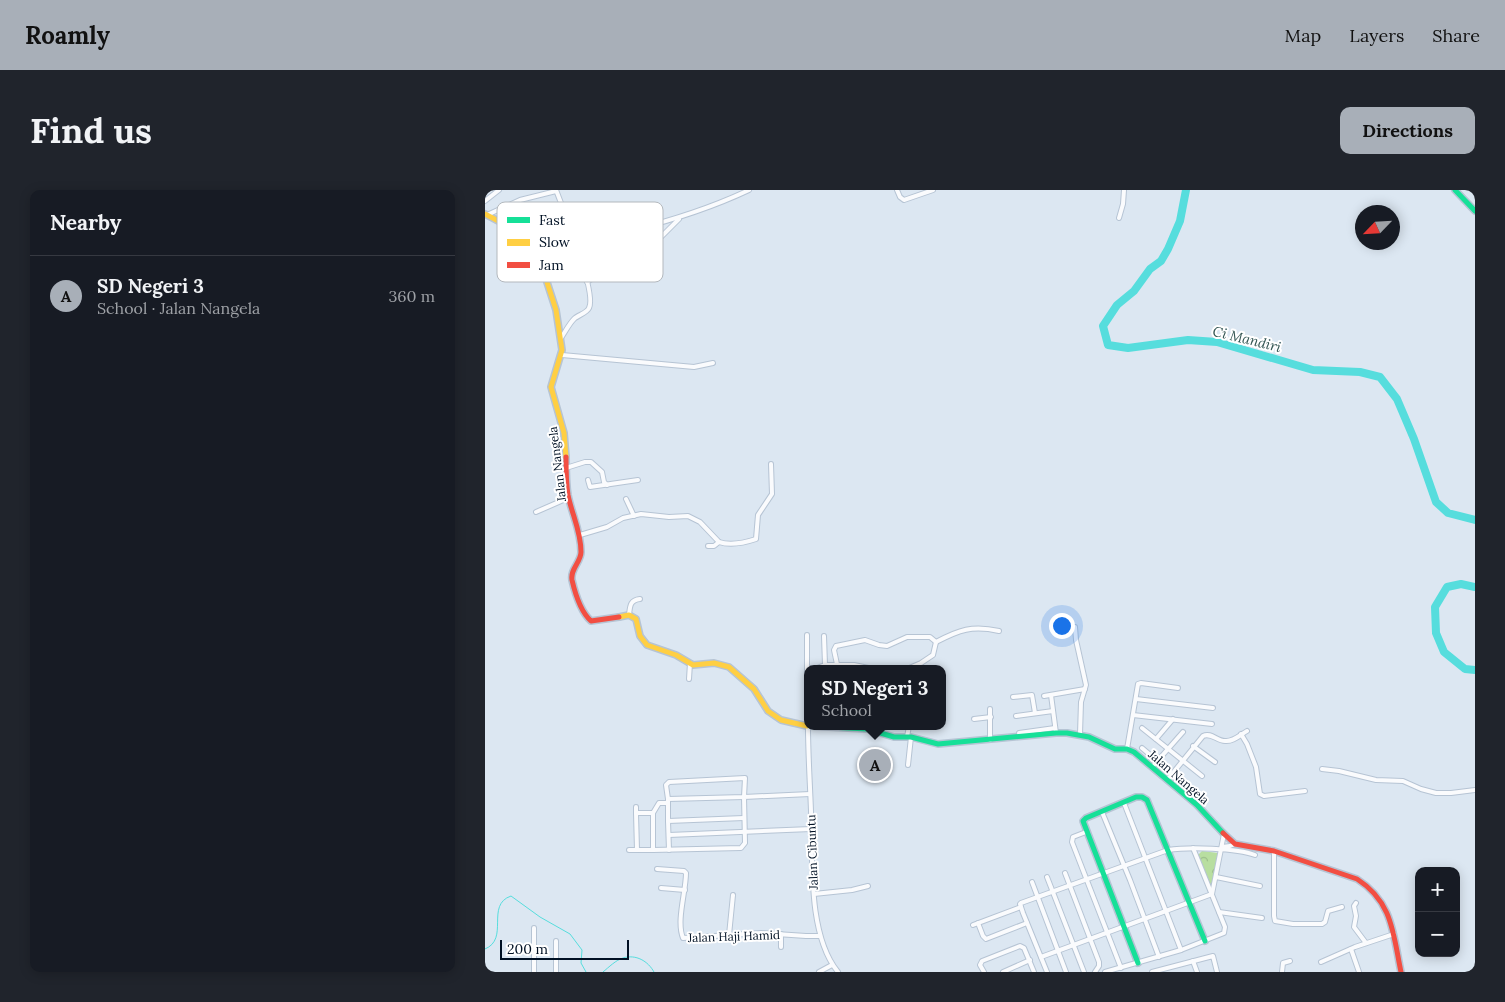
<!DOCTYPE html>
<meta charset="utf-8">
<style>
body{margin:0;font-family:Lora,serif;background:#20242c;color:#f1f3f6}
.controls{position:absolute;right:15px;bottom:15px;display:grid;overflow:hidden;border-radius:10px;box-shadow:0 2px 12px #0003}
.controls button{width:45px;height:45px;display:grid;place-items:center;padding:0;border:0;border-bottom:1px solid #363941;background:#171b24;color:#f1f3f6;font:25px sans-serif}
.compass{position:absolute;left:870px;top:15px;width:45px;height:45px;border-radius:50%;background:#171b24;box-shadow:0 2px 12px #0003;rotate:245deg}
.scale{position:absolute;left:15px;bottom:12px;width:129px;box-sizing:border-box;padding-left:5px;border:2px solid #011124;border-top:0;font-size:14px;line-height:18px;white-space:nowrap;color:#011124;-webkit-text-stroke:4px #fff;paint-order:stroke}
.you{position:absolute;left:576px;top:435px;width:18px;height:18px;margin:-12px;border:4px solid #fff;border-radius:50%;background:#1a73e8;box-shadow:0 0 0 8px #1a73e833}
.badge{display:grid;place-items:center;width:32px;height:32px;border-radius:50%;background:#a8afb8;color:#111;font-size:16px;font-weight:700}
.pin{position:absolute;translate:-50% -50%;border:2px solid #fff;box-shadow:0 1px 5px #0006}
.popup{position:absolute;left:319px;top:475px;width:142px;height:65px;box-sizing:border-box;display:grid;place-content:center;border-radius:10px;background:#171b24;filter:drop-shadow(0 1px 4px #0005);font-size:16px;white-space:nowrap;color:#9ea1a6}
.popup b{font-size:19px;color:#f1f3f6}
.popup::after{content:'';position:absolute;left:50%;top:100%;margin-left:-10px;border:10px solid transparent;border-top-color:#171b24}
.list{margin:0;padding:0;list-style:none}
h2{display:flex;justify-content:space-between;align-items:center;height:65px;margin:0;padding:0 20px;font-size:21px}
h2 small{font-size:16px;font-weight:400;color:#9ea1a6}
.list li{display:grid;grid-template-columns:32px 1fr auto;gap:15px;align-items:center;box-sizing:border-box;height:80px;padding:0 20px;border-top:1px solid #363941}
.list b{display:block;font-size:19px;white-space:nowrap}
.list p{margin:0;font-size:16px;white-space:nowrap;color:#9ea1a6}
.list em{font-size:16px;font-style:normal;color:#9ea1a6}
.map{position:relative;flex:none;width:990px;height:782px;overflow:hidden;border-radius:10px}
header{display:flex;align-items:center;gap:30px;box-sizing:border-box;height:70px;padding:0 25px;background:#a8afb8;color:#111}
header strong{font-size:24px}
nav{display:flex;gap:28px;margin-inline-start:auto;font-size:18px}
.intro{display:flex;align-items:center;justify-content:space-between;box-sizing:border-box;height:120px;padding:0 30px}
h1{margin:0;font-size:35px}
.button{padding:12px 22px;border-radius:10px;background:#a8afb8;color:#111;font-size:18px;font-weight:700}
main{display:flex;gap:30px;padding:0 30px}
aside{flex:1;background:#171b24;border-radius:10px;box-shadow:0 2px 12px #0003}
.map>svg:first-child{display:block}
.forest{fill:url(#forest-crowns)}
.lines{fill:none;stroke-linecap:round;stroke-linejoin:round}
.stream{stroke:#56dddd;stroke-width:1}
.river{stroke:#56dddd;stroke-width:8}
.street-casing{stroke:#b6c4d4;stroke-width:6}
.fast-casing{stroke:#b6c4d4;stroke-width:8}
.slow-casing{stroke:#b6c4d4;stroke-width:8}
.jam-casing{stroke:#b6c4d4;stroke-width:8}
.street{stroke:#fafbfd;stroke-width:4}
.fast{stroke:#16e098;stroke-width:5}
.slow{stroke:#ffcf43;stroke-width:5}
.jam{stroke:#f24e42;stroke-width:5}
.labels{text-anchor:middle;dominant-baseline:central;stroke-width:4;stroke-linejoin:round;paint-order:stroke}
.street-label{font-size:12px;fill:#011124;stroke:#fff}
.water-label{font-size:14px;font-style:italic;fill:#335553;stroke:#fff}
.key{fill:#fff;stroke:#b3b8bd;stroke-width:1}
.key-label{font-size:14px;fill:#011124}
</style>
<header>
<strong>Roamly</strong>
<nav><a>Map</a><a>Layers</a><a>Share</a></nav>
</header>
<div class="intro"><h1>Find us</h1><a class="button">Directions</a></div>
<main>
<aside>
<h2>Nearby<small></small></h2>
<ul class="list">
<li><span class="badge">A</span><div><b>SD Negeri 3</b><p>School · Jalan Nangela</p></div><em>360 m</em></li>
</ul>
</aside>
<div class="map">
<svg width="990" height="782" viewBox="0 0 990 782">
<defs>
<pattern id="forest-crowns" width="20" height="18" patternUnits="userSpaceOnUse" patternTransform="scale(1.25)"><rect width="20" height="18" fill="#b8dea0"/><path d="M2 6a3 3 0 1 1 6 0M12 15a3 3 0 1 1 6 0" fill="none" stroke="#9cbd8a"/></pattern>
</defs>
<rect width="100%" height="100%" fill="#dce7f2"/>
<path class="forest" d="M717 661 733 663 728 698 726 697 713 665Z"/>
<g class="lines">
<g class="stream">
<path d="M0 759C25 749 0 715 26 706L55 727 85 744 97 760 96 773 101 782"/>
<path d="M118 782C124 777 131 770 138 768 151 764 163 771 169 782"/>
</g>
<g class="river">
<path d="M701 0 695 31 683 59 676 71 665 79 649 101 632 115 618 136 623 155 643 158 703 150 732 152 828 180 875 182 895 187 912 209 929 249 951 312 963 323 990 330"/>
<path d="M990 397 976 394 962 397 950 417 951 443 959 462 980 479 990 480"/>
</g>
<g class="street-casing">
<g id="street">
<path d="M71 0C78 18 112 103 104 118 102 123 93 125 89 129 84 134 80 142 76 148"/>
<path d="M412 0 415 7 419 10 448 0"/>
<path d="M0 11 14 0"/>
<path d="M2 25 35 10 71 1"/>
<path d="M634 28 638 14 639 0"/>
<path d="M85 38C95 35 110 30 121 32 131 33 138 42 148 40 188 30 226 18 264 0"/>
<path d="M117 83 149 72 156 67 194 29"/>
<path d="M102 92C107 88 115 86 119 81 126 72 119 43 117 32"/>
<path d="M77 165 209 177 228 173"/>
<path d="M81 278 100 272H106L117 282 119 292 122 295"/>
<path d="M103 290 105 297 153 290"/>
<path d="M141 309 149 326"/>
<path d="M51 322 83 308"/>
<path d="M95 345 122 337 138 328 156 324 184 327 203 326 215 332 234 352C246 356 259 353 271 349L273 325 287 304 286 274"/>
<path d="M223 356H229L234 352"/>
<path d="M144 425C145 416 145 410 155 409"/>
<path d="M590 437 591 450 601 495 596 512 595 544"/>
<path d="M322 445V499"/>
<path d="M451 452C474 440 487 435 514 441"/>
<path d="M340 475H369L388 479"/>
<path d="M322 478H332L340 475 339 446"/>
<path d="M353 479 349 460 351 456 380 450 394 455 402 456 422 447H445L451 452"/>
<path d="M422 479 436 473 448 465 451 452"/>
<path d="M204 489 205 473"/>
<path d="M566 505 571 543"/>
<path d="M559 506 600 499"/>
<path d="M528 507 547 505 550 523"/>
<path d="M651 509 728 518"/>
<path d="M505 519V550"/>
<path d="M648 525 727 534"/>
<path d="M531 526 568 521"/>
<path d="M489 529 506 527"/>
<path d="M323 536C323 565 325 593 326 621 328 668 322 744 353 782"/>
<path d="M657 538 717 586"/>
<path d="M534 543 570 538"/>
<path d="M756 544 762 554 771 577 775 604 779 606 820 601"/>
<path d="M422 547 424 536"/>
<path d="M671 549 688 529"/>
<path d="M708 556 730 572"/>
<path d="M657 558 703 597"/>
<path d="M642 559 653 494 656 493 693 498"/>
<path d="M423 575 426 547"/>
<path d="M668 576 698 542"/>
<path d="M837 579 854 581 891 590 918 591 936 599 951 603H966L990 600"/>
<path d="M683 589 718 546C726 542 732 551 740 551 748 552 755 545 762 541"/>
<path d="M183 609 181 595 184 592 260 588 259 607 183 609V631"/>
<path d="M183 613H174L168 623V660L256 658 260 653 259 607 325 604"/>
<path d="M639 613 696 760"/>
<path d="M151 617V623H168"/>
<path d="M617 622 645 690 674 767"/>
<path d="M151 623 152 660H168"/>
<path d="M601 642 588 647 587 652 636 778"/>
<path d="M184 645 326 639"/>
<path d="M737 657 745 656 750 654"/>
<path d="M144 660H152"/>
<path d="M184 660 183 631 259 628"/>
<path d="M789 661V726L790 731 808 734H837L840 732 843 721 857 717"/>
<path d="M172 679 199 681 201 683C201 702 191 731 198 748L276 743 321 746H335"/>
<path d="M580 683 614 772V776L610 782"/>
<path d="M562 687 599 782"/>
<path d="M731 687 775 696"/>
<path d="M547 692 581 782"/>
<path d="M176 698 200 700"/>
<path d="M329 704 367 700 383 696"/>
<path d="M871 713 869 716 871 726 869 737 881 753"/>
<path d="M734 722 777 728"/>
<path d="M493 733 498 746 501 749 542 733"/>
<path d="M488 735 536 717"/>
<path d="M244 745 248 705"/>
<path d="M71 751V782"/>
<path d="M296 757V744"/>
<path d="M866 759 874 782"/>
<path d="M556 767 727 704 739 644"/>
<path d="M708 771 712 782"/>
<path d="M836 772 870 757 909 744"/>
<path d="M49 782V738"/>
<path d="M334 782 347 775"/>
<path d="M499 782 495 775 497 771 535 756 539 758 549 782"/>
<path d="M518 782 545 770"/>
<path d="M562 782 538 723 535 714 536 713 683 660C703 657 752 658 770 665"/>
<path d="M620 782 696 760 739 743 740 737 708 658"/>
<path d="M667 782 728 766 732 782"/>
<path d="M797 782 798 773 805 771"/>
</g>
</g>
<g class="fast-casing">
<g id="fast">
<path d="M970 0 990 21"/>
<path d="M325 536 382 539 409 547H426L453 554 571 543H582L604 547 630 559H642L649 562 712 615 738 643"/>
<path d="M653 773 598 631 601 628 651 607H657L662 610 720 751"/>
</g>
</g>
<g class="slow-casing">
<g id="slow">
<path d="M0 24 17 33 42 51 60 86 71 120 77 160 66 197 79 243 81 267"/>
<path d="M134 427 144 425 151 429 155 446 162 455 191 465 208 475 229 473 244 477 269 499 283 521 296 530 322 536"/>
</g>
</g>
<g class="jam-casing">
<g id="jam">
<path d="M81 267C81 279 81 293 83 305 87 325 96 341 96 362 96 372 85 379 87 390 90 403 96 422 106 431L134 427"/>
<path d="M738 643 750 654 789 661 872 689C908 712 908 744 916 782"/>
</g>
</g>
<use href="#street" class="street"/>
<use href="#fast" class="fast"/>
<use href="#slow" class="slow"/>
<use href="#jam" class="jam"/>
</g>
<g class="labels">
<g class="street-label">
<text transform="translate(72 274) rotate(-97)">Jalan Nangela</text>
<text transform="translate(694 587) rotate(41)">Jalan Nangela</text>
<text transform="translate(327 662) rotate(-92)">Jalan Cibuntu</text>
<text transform="translate(249 746) rotate(-2)">Jalan Haji Hamid</text>
</g>
<g class="water-label">
<text transform="translate(762 149) rotate(14)">Ci Mandiri</text>
</g>
</g>
<rect x="12" y="12" width="166" height="80" rx="8" class="key"/>
<rect x="22" y="27" width="23" height="6" fill="#16e098"/>
<rect x="22" y="49" width="23" height="7" fill="#ffcf43"/>
<rect x="22" y="72" width="23" height="6" fill="#f24e42"/>
<g class="key-label">
<text x="54" y="35">Fast</text>
<text x="54" y="57">Slow</text>
<text x="54" y="80">Jam</text>
</g>
</svg>
<div class="controls">
<button>+</button>
<button>−</button>
</div>
<svg class="compass" viewBox="-18 -18 36 36"><path d="M0-13l5 13h-10z" fill="#e53935"/><path d="M0 13l5-13h-10z" fill="#9ea1a6"/></svg>
<div class="scale">200 m</div>
<div class="you"></div>
<div class="pin badge" style="left:390px;top:575px">A</div>
<div class="popup"><b>SD Negeri 3</b>School</div>
</div>
</main>
